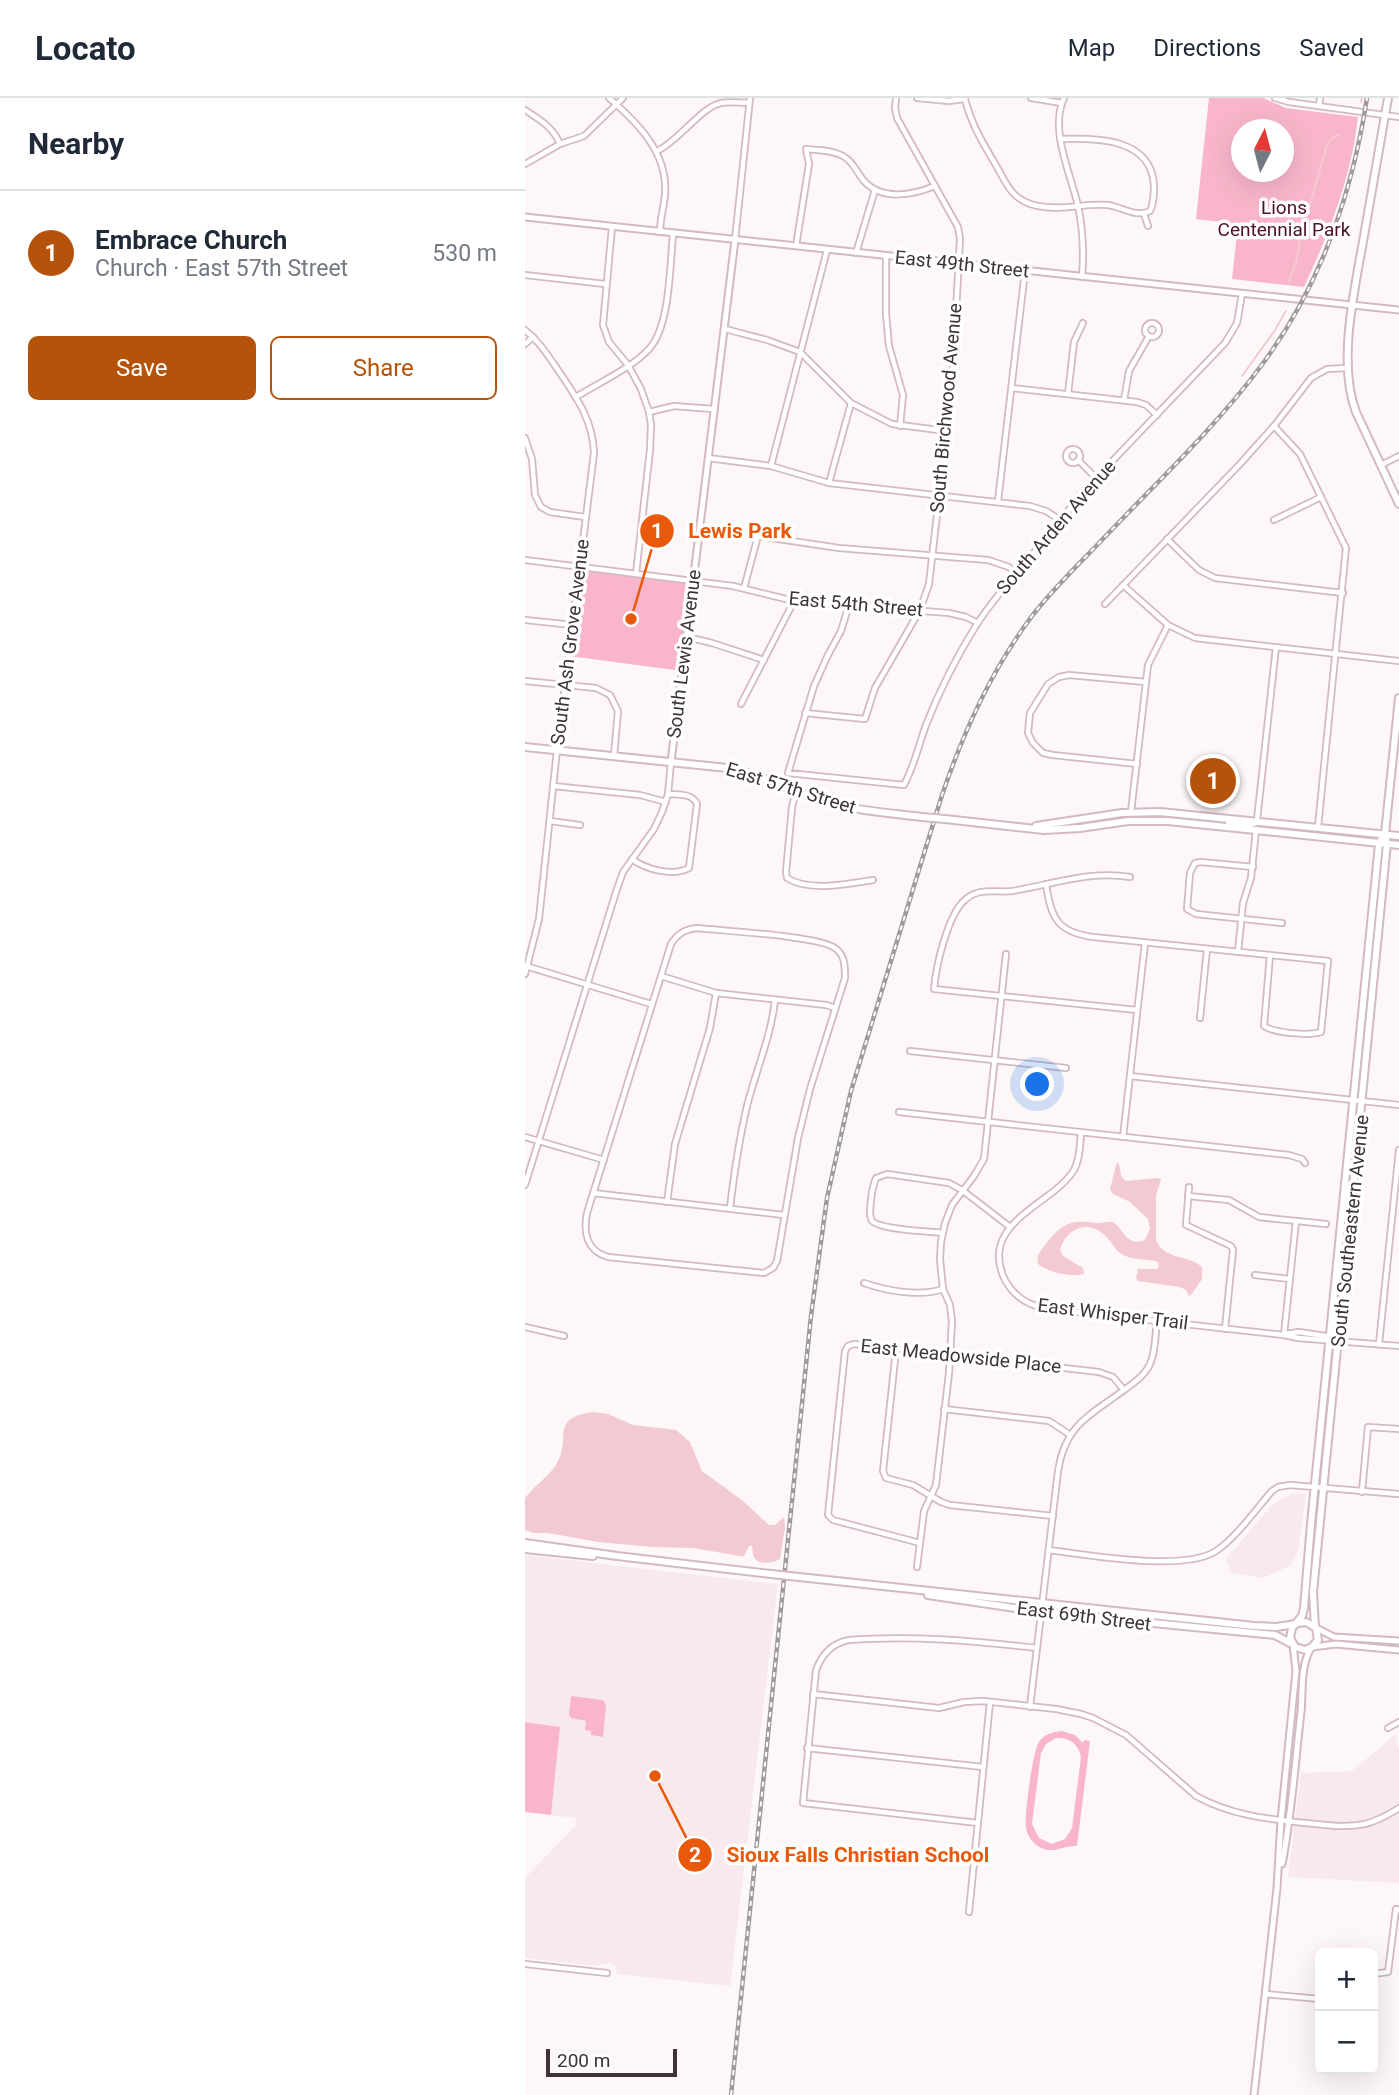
<!DOCTYPE html>
<meta charset="utf-8">
<style>
body{margin:0;font-family:Roboto,sans-serif;background:#f6f6f7;color:#1f2937}
.controls{position:absolute;right:21px;bottom:21px;display:grid;overflow:hidden;border-radius:10px;box-shadow:0 7px 28px #0002}
.controls button{width:63px;height:63px;display:grid;place-items:center;padding:0;border:0;border-bottom:2px solid #e0e1e3;background:#fff;color:#1f2937;font:35px sans-serif}
.compass{position:absolute;left:706px;top:21px;width:63px;height:63px;border-radius:50%;background:#fff;box-shadow:0 7px 28px #0002;rotate:6deg}
.scale{position:absolute;left:21px;bottom:18px;width:131px;box-sizing:border-box;padding-left:7px;border:4px solid #3e3436;border-top:0;font-size:19px;line-height:24px;white-space:nowrap;color:#3e3436;-webkit-text-stroke:5px #fff;paint-order:stroke}
.you{position:absolute;left:513px;top:987px;width:24px;height:24px;margin:-18px;border:5px solid #fff;border-radius:50%;background:#1a73e8;box-shadow:0 0 0 10px #1a73e833}
.badge{display:grid;place-items:center;width:46px;height:46px;border-radius:50%;background:#b45309;color:#fff;font-size:23px;font-weight:700}
.pin{position:absolute;translate:-50% -50%;border:4px solid #fff;box-shadow:0 2px 7px #0006}
.list{margin:0;padding:0;list-style:none}
h2{display:flex;justify-content:space-between;align-items:center;height:91px;margin:0;padding:0 28px;font-size:30px}
h2 small{font-size:23px;font-weight:400;color:#747a83}
.list li{display:grid;grid-template-columns:46px 1fr auto;gap:21px;align-items:center;box-sizing:border-box;height:126px;padding:0 28px;border-top:2px solid #e0e1e3}
.list b{display:block;font-size:26px;white-space:nowrap}
.list p{margin:0;font-size:23px;white-space:nowrap;color:#747a83}
.list em{font-size:23px;font-style:normal;color:#747a83}
.actions{display:flex;gap:14px;padding:21px 28px}
.actions a{flex:1;padding:16px 0;border:2px solid #b45309;border-radius:10px;text-align:center;font-size:24px;color:#b45309}
.actions .main{background:#b45309;color:#fff}
.map{position:relative;flex:none;width:874px;height:1997px;overflow:hidden}
header{display:flex;align-items:center;gap:42px;box-sizing:border-box;height:98px;padding:0 35px;background:#fff;border-bottom:2px solid #e0e1e3}
header strong{font-size:33px}
nav{display:flex;gap:38px;margin-inline-start:auto;font-size:24px}
main{display:flex}
aside{flex:1;background:#fff}
.map>svg:first-child{display:block}
.built{fill:#f8e9ed}
.green{fill:#f9b6ca;fill-rule:evenodd}
.water{fill:#f3c9d4}
.lines{fill:none;stroke-linecap:round;stroke-linejoin:round}
.stream{stroke:#f3c9d4;stroke-width:2}
.minor-casing{stroke:#d3b9c0;stroke-width:8}
.tertiary-casing{stroke:#d3b9c0;stroke-width:9}
.secondary-casing{stroke:#d3b9c0;stroke-width:10}
.minor{stroke:#fff;stroke-width:4.5}
.tertiary{stroke:#fff;stroke-width:5}
.secondary{stroke:#fff;stroke-width:6}
.rail-casing{stroke:#a1999b;stroke-width:4.5}
.rail{stroke:#fff;stroke-width:2;stroke-dasharray:5;stroke-linecap:butt}
.secondary-bridge-casing{stroke:#d3b9c0;stroke-width:10;stroke-linecap:butt}
.secondary-bridge{stroke:#fff;stroke-width:6}
.labels{text-anchor:middle;dominant-baseline:central;stroke-width:7;stroke-linejoin:round;paint-order:stroke}
.park-label{font-size:19px;fill:#4c1029;stroke:#fff}
.street-label{font-size:19px;fill:#3e3436;stroke:#fff}
.leader{fill:none;stroke:#e8590c;stroke-width:2.5}
.callout-dot{fill:#e8590c;stroke:#fff;stroke-width:2.5}
.mark-label{font-size:21px;text-anchor:middle;font-weight:bold;fill:#fff}
.callout-label{font-size:21px;text-anchor:middle;font-weight:bold;fill:#e8590c;stroke:#fff;stroke-width:7;stroke-linejoin:round;paint-order:stroke}
</style>
<header>
<strong>Locato</strong>
<nav><a>Map</a><a>Directions</a><a>Saved</a></nav>
</header>
<main>
<aside>
<h2>Nearby<small></small></h2>
<ul class="list">
<li><span class="badge">1</span><div><b>Embrace Church</b><p>Church · East 57th Street</p></div><em>530 m</em></li>
</ul>
<div class="actions"><a class="main">Save</a><a>Share</a></div>
</aside>
<div class="map">
<svg width="874" height="1997" viewBox="0 0 874 1997">
<rect width="100%" height="100%" fill="#fdf7f8"/>
<g class="built">
<path d="M768 1395 781 1396 773 1453 766 1467 738 1480 706 1475 701 1461 747 1407Z"/>
<path d="M0 1457 253 1486 205 1888 92 1876 90 1868 84 1865 70 1868 0 1860V1780L50 1728 51 1720 26 1717 35 1629 0 1624Z"/>
<path d="M871 1636 874 1652V1785L763 1779 776 1675 827 1673Z"/>
</g>
<g class="green">
<path d="M684 0H738L761 10 833 19C827 78 804 135 779 189L707 181 713 126 671 121ZM716 32H758V74H716Z"/>
<path d="M54 469 168 483 157 573 44 558Z"/>
<path d="M46 1598 78 1602 81 1607 78 1639 66 1637V1633L60 1632 61 1623 46 1620 44 1617Z"/>
<path d="M0 1624 35 1629 26 1717 0 1714Z"/>
<path d="M537 1633 550 1637 558 1645 559 1642 565 1643 552 1748C539 1747 530 1756 516 1750 508 1746 502 1738 501 1729 499 1718 508 1652 514 1644 519 1636 528 1634 537 1633ZM531 1640C544 1639 554 1646 556 1659L547 1730 540 1741 527 1746 514 1740 507 1726 516 1655 521 1646Z"/>
</g>
<g class="water">
<path d="M592 1064C597 1068 593 1078 601 1083L633 1080 636 1082 631 1097V1142C640 1163 663 1156 677 1169V1181L666 1197 664 1198 661 1192 655 1189 613 1183 611 1180 613 1171H632L634 1168 633 1164C621 1160 606 1163 595 1155 588 1150 585 1140 577 1135 560 1121 540 1133 535 1152L538 1158 558 1170 559 1176C545 1179 525 1175 513 1166 511 1157 515 1154 520 1147 537 1125 545 1121 572 1125 577 1125 583 1123 588 1124 600 1133 602 1149 620 1142L625 1131 623 1121 605 1104 588 1096 585 1091Z"/>
<path d="M67 1314 83 1316 108 1327 151 1332 165 1344 177 1373 218 1403 244 1427H250L259 1419 260 1429 255 1461C248 1465 233 1468 229 1459 227 1456 228 1452 227 1448H224L219 1458H215L168 1450 128 1449 73 1444 23 1435H8L0 1432V1400C9 1388 22 1380 31 1367 48 1340 23 1321 67 1314Z"/>
</g>
<g class="lines">
<g class="stream">
<path d="M836 4 837 0"/>
<path d="M763 186 771 164 776 138 802 47 807 40 814 37"/>
<path d="M717 278 750 232 761 213"/>
</g>
<g class="minor-casing">
<g id="minor">
<path d="M84 0C113 25 143 55 140 96 139 109 135 121 135 134"/>
<path d="M392 0 424 3 440 1"/>
<path d="M506 0 537 5"/>
<path d="M539 0C524 32 546 76 553 108 558 131 559 155 557 179"/>
<path d="M750 0 764 4 874 19"/>
<path d="M440 1C446 26 459 47 472 69 477 78 482 89 489 96 495 102 505 107 513 108 536 113 560 105 583 107 597 109 611 120 625 113 629 105 629 96 629 87 626 40 572 40 536 41"/>
<path d="M794 8 795 0"/>
<path d="M0 12C15 22 28 29 35 46"/>
<path d="M132 53C154 43 176 9 196 5 204 3 215 5 224 5"/>
<path d="M0 66 35 46 59 38 98 0"/>
<path d="M619 116 623 128"/>
<path d="M87 129 78 227 84 244 103 267 116 291 124 314 126 327 125 352 111 476"/>
<path d="M210 142 225 0"/>
<path d="M271 148 284 66 281 51C293 52 308 52 318 58 328 63 332 75 339 83 357 103 388 97 410 88"/>
<path d="M331 155 350 92"/>
<path d="M361 158V216L364 248 378 297 375 328"/>
<path d="M0 177 80 186"/>
<circle cx="627" cy="232" r="7"/>
<path d="M200 231 242 242 275 254 326 305 367 326 421 333"/>
<path d="M0 232C15 244 24 259 35 275 52 300 68 323 69 355L32 652 14 821 0 876"/>
<path d="M0 246 8 239"/>
<path d="M487 290 612 304 621 307 632 317"/>
<path d="M543 296 549 244 558 225"/>
<path d="M51 299C73 285 107 270 124 251 145 229 145 167 148 136"/>
<path d="M599 302 604 273 624 238"/>
<path d="M124 314 149 308 188 311"/>
<path d="M749 328 775 356 821 450 793 729"/>
<path d="M0 340 7 361 10 397 16 409 25 414 60 419"/>
<circle cx="548" cy="358" r="7"/>
<path d="M183 360 246 368 304 385 505 408 521 413 537 423"/>
<path d="M553 362 571 380"/>
<path d="M856 367 874 358"/>
<path d="M246 368 302 152"/>
<path d="M304 385 326 305"/>
<path d="M473 403 500 173"/>
<path d="M749 422 796 399"/>
<path d="M642 441 674 472 690 480 818 495"/>
<path d="M0 462 208 488 269 503 424 515 441 519 453 525"/>
<path d="M598 487 643 527 670 540 874 563"/>
<path d="M219 490 233 438 314 450 463 462 484 469 490 475"/>
<path d="M580 506 715 366 749 328 786 280 802 271 822 270"/>
<path d="M324 507 316 533 303 557 289 588 263 675 379 687C389 669 394 646 401 627 415 591 432 558 452 526 482 480 523 444 553 399L700 245 712 225 717 196"/>
<path d="M0 522 48 527"/>
<path d="M162 539 187 545 239 562"/>
<path d="M0 583 71 590 85 597 93 613 89 658"/>
<path d="M216 606 269 503"/>
<path d="M280 615 340 621 350 590 395 512 404 486 427 286 435 141 433 129 429 122 372 20 370 10 371 0"/>
<path d="M612 666 528 657 518 655 508 645 503 635 505 615 523 586 534 579 544 577 621 584"/>
<path d="M28 688 115 697 141 704"/>
<path d="M271 693 267 709 261 774 262 780C284 794 323 786 348 782"/>
<path d="M606 714 623 567 643 527"/>
<path d="M732 722 751 549"/>
<path d="M25 723 55 727"/>
<path d="M107 761C120 771 148 779 164 770L172 706C167 695 154 697 143 696"/>
<path d="M728 769 676 764 670 765 665 775 662 811 671 816 757 825"/>
<path d="M605 779C566 772 525 787 487 793 471 795 455 789 441 801 423 815 411 868 409 891L612 912"/>
<path d="M521 786C526 820 532 834 568 839L803 863 796 934C784 938 749 935 739 928L745 857"/>
<path d="M173 830C198 833 295 838 310 850 320 857 320 868 320 880L285 991 273 1040 252 1163 248 1170 239 1175 83 1159C62 1153 58 1135 62 1115L146 846C153 835 161 831 173 830Z"/>
<path d="M713 854 718 805 726 780 731 732"/>
<path d="M1 868 126 906"/>
<path d="M136 878 191 895 301 907 310 910"/>
<path d="M675 920 682 851"/>
<path d="M385 953 541 970"/>
<path d="M605 978 874 1007"/>
<path d="M374 1014 764 1057 777 1061 780 1065"/>
<path d="M556 1035C555 1047 555 1061 549 1072 528 1107 452 1124 480 1182 489 1199 505 1208 523 1211L759 1237 773 1240 874 1248"/>
<path d="M0 1039 79 1062"/>
<path d="M598 1039 620 845"/>
<path d="M0 1087 91 794 98 774 129 731 137 714 143 696 146 664"/>
<path d="M664 1089 661 1127 706 1148 708 1152 700 1231"/>
<path d="M68 1095 259 1117"/>
<path d="M663 1098 704 1102 734 1119 801 1126"/>
<path d="M142 1104 150 1046 185 930 191 895"/>
<path d="M205 1110C209 1076 214 1042 222 1008 231 972 246 939 250 902"/>
<path d="M417 1135C403 1133 356 1132 347 1123 343 1117 346 1108 346 1101 347 1094 348 1087 351 1080L362 1076 424 1085 437 1092 485 1129"/>
<path d="M730 1177 765 1181"/>
<path d="M339 1185C362 1193 395 1199 418 1191"/>
<path d="M0 1229 39 1238"/>
<path d="M760 1236 774 1234 807 1239"/>
<path d="M759 1237 771 1123"/>
<path d="M854 1246 874 1052"/>
<path d="M371 1252 358 1373 361 1380 388 1387 416 1404 425 1407 528 1418"/>
<path d="M419 1311 524 1323 544 1336"/>
<path d="M837 1394 843 1329 874 1331"/>
<path d="M395 1445 308 1422 303 1417 320 1253 323 1248 329 1246 574 1274 588 1279 599 1292"/>
<path d="M524 1452C564 1457 659 1474 691 1453 710 1441 732 1410 747 1393L753 1389 765 1387 874 1396"/>
<path d="M392 1469 399 1413 411 1387 412 1378 424 1275 427 1223 425 1207 418 1191 415 1161 416 1144 420 1125 427 1107 449 1078 459 1061 481 856"/>
<path d="M288 1596 414 1610 439 1604 458 1603 531 1611 556 1616 568 1620 601 1637 671 1698C705 1717 742 1721 780 1725 800 1727 820 1730 840 1726 852 1723 863 1717 874 1710"/>
<path d="M505 1609 533 1373C540 1327 564 1318 599 1292 609 1285 620 1277 625 1266 631 1253 630 1236 632 1223"/>
<path d="M863 1630 874 1624"/>
<path d="M282 1650 458 1669"/>
<path d="M453 1725 278 1705 291 1572C297 1556 307 1545 324 1542 386 1537 450 1543 512 1550"/>
<path d="M444 1814 465 1604"/>
<path d="M0 1866 82 1875"/>
<path d="M848 1876 863 1874 871 1811 874 1812"/>
<path d="M740 1896 795 1901"/>
</g>
</g>
<g class="tertiary-casing">
<g id="tertiary">
<path d="M0 119 874 212"/>
<path d="M146 664 210 142"/>
<path d="M791 1530 809 1539 874 1543"/>
<path d="M787 1549 811 1546 874 1552"/>
<path d="M757 1766C767 1716 770 1664 776 1614 778 1592 775 1569 786 1550"/>
<path d="M729 1997 752 1790 756 1722 771 1573 768 1547"/>
</g>
</g>
<g class="secondary-casing">
<g id="secondary">
<path d="M863 0C855 46 847 92 839 138 830 190 812 264 831 314L874 406"/>
<path d="M0 649 202 670C236 677 267 693 300 703 331 713 364 715 397 719"/>
<path d="M420 721 519 732 555 730 603 723H643L874 747"/>
<path d="M704 725 725 726 732 724"/>
<path d="M511 728 597 715 635 714 874 738"/>
<path d="M0 1445 92 1458 246 1476"/>
<path d="M0 1451 68 1458"/>
<path d="M274 1479 729 1528 751 1529 771 1526"/>
<path d="M403 1497 516 1514 750 1537 765 1545"/>
<path d="M772 1525 781 1524 791 1530 793 1542 787 1549 780 1552 770 1549 765 1540 767 1530 777 1518 779 1510 786 1426 853 756 854 745 860 736"/>
<path d="M790 1529 788 1494 862 745 860 736 874 600"/>
</g>
</g>
<use href="#minor" class="minor"/>
<use href="#tertiary" class="tertiary"/>
<use href="#secondary" class="secondary"/>
<g class="rail-casing">
<path id="rail" d="M206 1997 286 1218 302 1100 326 993 417 697C439 633 466 573 507 518 527 492 552 468 575 444 628 388 690 330 736 268 795 189 827 97 842 0"/>
</g>
<use href="#rail" class="rail"/>
<g class="secondary-bridge-casing">
<g id="secondary-bridge">
<path d="M397 719 420 721"/>
<path d="M246 1476 274 1479"/>
</g>
</g>
<use href="#secondary-bridge" class="secondary-bridge"/>
</g>
<g class="labels">
<g class="park-label">
<text x="759" y="109">Lions<tspan x="759" dy="22">Centennial Park</tspan></text>
</g>
<g class="street-label">
<text transform="translate(437 166) rotate(6)">East 49th Street</text>
<text transform="translate(421 310) rotate(-85)">South Birchwood Avenue</text>
<text transform="translate(531 429) rotate(-49)">South Arden Avenue</text>
<text transform="translate(331 506) rotate(5)">East 54th Street</text>
<text transform="translate(45 544) rotate(-83)">South Ash Grove Avenue</text>
<text transform="translate(159 556) rotate(-83)">South Lewis Avenue</text>
<text transform="translate(266 690) rotate(17)">East 57th Street</text>
<text transform="translate(825 1133) rotate(-84)">South Southeastern Avenue</text>
<text transform="translate(588 1216) rotate(7)">East Whisper Trail</text>
<text transform="translate(436 1258) rotate(6)">East Meadowside Place</text>
<text transform="translate(559 1518) rotate(7)">East 69th Street</text>
</g>
</g>
<path class="leader" d="M106 521L132 433M130 1678L170 1757"/>
<g class="callout-dot">
<circle cx="106" cy="521" r="7"/>
<circle cx="130" cy="1678" r="7"/>
<circle cx="132" cy="433" r="18"/>
<circle cx="170" cy="1757" r="18"/>
</g>
<g class="mark-label">
<text x="132" y="440">1</text>
<text x="170" y="1764">2</text>
</g>
<g class="callout-label">
<text x="215" y="440">Lewis Park</text>
<text x="333" y="1764">Sioux Falls Christian School</text>
</g>
</svg>
<div class="controls">
<button>+</button>
<button>−</button>
</div>
<svg class="compass" viewBox="-18 -18 36 36"><path d="M0-13l5 13h-10z" fill="#e53935"/><path d="M0 13l5-13h-10z" fill="#747a83"/></svg>
<div class="scale">200 m</div>
<div class="you"></div>
<div class="pin badge" style="left:688px;top:683px">1</div>
</div>
</main>
